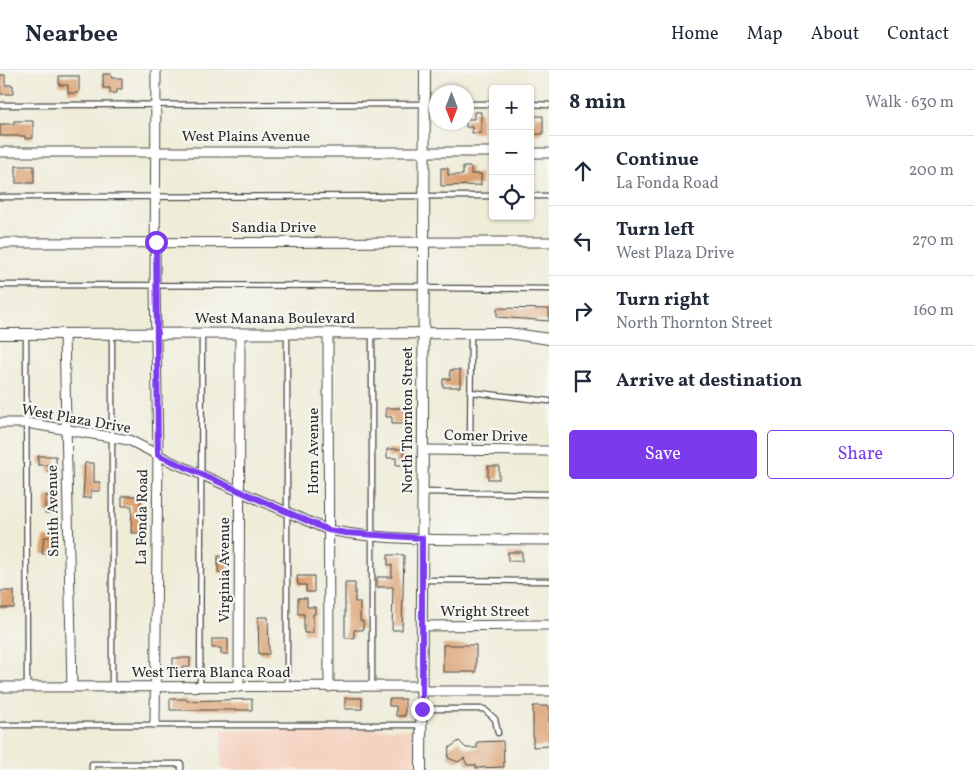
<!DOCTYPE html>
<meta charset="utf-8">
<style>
body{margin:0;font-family:Vollkorn,serif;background:#f6f6f7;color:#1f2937}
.controls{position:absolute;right:15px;top:15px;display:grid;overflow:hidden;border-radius:5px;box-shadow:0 1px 4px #0004}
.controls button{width:45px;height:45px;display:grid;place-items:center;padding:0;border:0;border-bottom:1px solid #e0e1e3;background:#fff;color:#1f2937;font:25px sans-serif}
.compass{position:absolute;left:429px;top:15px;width:45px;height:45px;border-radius:50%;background:#fff;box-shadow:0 1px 4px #0004;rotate:180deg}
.stop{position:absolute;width:15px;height:15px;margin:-11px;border:4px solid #7c3aed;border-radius:50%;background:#fff}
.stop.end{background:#7c3aed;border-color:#fff;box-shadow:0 1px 5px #0008}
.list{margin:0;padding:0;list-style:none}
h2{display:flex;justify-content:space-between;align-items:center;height:65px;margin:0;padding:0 20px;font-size:21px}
h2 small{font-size:16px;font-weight:400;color:#747a83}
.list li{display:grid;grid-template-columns:32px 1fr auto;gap:15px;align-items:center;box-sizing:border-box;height:70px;padding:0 20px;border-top:1px solid #e0e1e3}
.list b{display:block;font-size:19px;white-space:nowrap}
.list p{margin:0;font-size:16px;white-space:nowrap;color:#747a83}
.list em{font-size:16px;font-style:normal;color:#747a83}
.actions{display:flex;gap:10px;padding:15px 20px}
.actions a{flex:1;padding:11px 0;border:1px solid #7c3aed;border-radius:5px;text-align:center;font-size:18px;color:#7c3aed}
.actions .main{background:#7c3aed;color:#fff}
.icon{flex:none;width:28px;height:28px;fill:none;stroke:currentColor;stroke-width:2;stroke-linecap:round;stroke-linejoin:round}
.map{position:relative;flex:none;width:549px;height:700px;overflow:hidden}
header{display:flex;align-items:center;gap:30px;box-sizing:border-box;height:70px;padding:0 25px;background:#fff;border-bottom:1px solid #e0e1e3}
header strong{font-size:24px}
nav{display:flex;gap:28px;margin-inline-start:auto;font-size:18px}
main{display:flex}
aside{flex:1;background:#fff}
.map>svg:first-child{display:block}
.built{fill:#f5d3c1}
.building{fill:#da9d6c}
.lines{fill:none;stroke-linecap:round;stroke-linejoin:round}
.service-casing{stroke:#484845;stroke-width:7}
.minor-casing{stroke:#484845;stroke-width:11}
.tertiary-casing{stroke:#484845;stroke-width:12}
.service{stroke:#fff;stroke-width:4.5}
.minor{stroke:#fff;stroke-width:9}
.tertiary{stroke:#fff;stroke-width:10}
.route{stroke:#7c3aed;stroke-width:6}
.labels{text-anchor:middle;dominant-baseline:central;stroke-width:4.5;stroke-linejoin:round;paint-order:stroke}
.street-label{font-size:15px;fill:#2b2b2b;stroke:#f6f6f2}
</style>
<header>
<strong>Nearbee</strong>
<nav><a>Home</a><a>Map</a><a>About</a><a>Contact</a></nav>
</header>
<main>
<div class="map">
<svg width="549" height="700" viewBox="0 0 549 700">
<rect width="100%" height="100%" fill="#f6f6f2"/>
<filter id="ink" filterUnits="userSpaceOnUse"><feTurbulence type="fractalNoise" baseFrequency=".02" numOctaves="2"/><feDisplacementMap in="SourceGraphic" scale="10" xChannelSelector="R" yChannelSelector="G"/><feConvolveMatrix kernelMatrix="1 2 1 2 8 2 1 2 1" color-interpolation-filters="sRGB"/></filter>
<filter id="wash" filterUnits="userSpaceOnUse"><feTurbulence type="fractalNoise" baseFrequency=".0096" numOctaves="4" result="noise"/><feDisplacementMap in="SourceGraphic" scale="20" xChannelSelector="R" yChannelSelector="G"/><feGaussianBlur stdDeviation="1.12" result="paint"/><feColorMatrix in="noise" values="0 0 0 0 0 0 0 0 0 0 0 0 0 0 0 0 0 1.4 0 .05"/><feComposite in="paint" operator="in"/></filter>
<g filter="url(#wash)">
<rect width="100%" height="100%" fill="#efecd8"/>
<path class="built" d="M416 659V700H221L222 660Z"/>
<g id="blocks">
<g class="building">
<path d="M103 4H111V8H122V19H117V23H110V18H103Z"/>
<path d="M0 5H5V15H13V24H0Z"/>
<path d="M59 6H79V23H68V15H59Z"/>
<path d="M474 42H481V63H472V57H466V49H474Z"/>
<path d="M535 46H543V64H530V53H535Z"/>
<path d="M14 51H33V68L25 69V66H0V54H14Z"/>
<rect x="16" y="96" width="18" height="17"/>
<path d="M463 97H471V104H481V115L441 116V98H448V105H463Z"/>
<path d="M497 238 549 239V251L497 247Z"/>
<path d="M450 300H460V317H443V309H450Z"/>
<path d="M386 338H405V354H392V347H386Z"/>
<path d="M387 379H404V395H396V388H387Z"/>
<path d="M38 386H56V402H48V395H38Z"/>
<path d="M85 393H94V412H100V421H91V428H83Z"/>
<rect x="488" y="396" width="11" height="13"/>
<rect x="45" y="426" width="10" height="17"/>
<path d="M122 426H140L141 463H131L132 436H122Z"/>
<path d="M44 467H56V484H42Z"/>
<rect x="508" y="482" width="14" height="9"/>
<path d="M388 485H404L402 560H392L393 517H377V507H392V495H388Z"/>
<rect x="218" y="486" width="11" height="17"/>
<path d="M297 506H314V522H306V515H298Z"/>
<path d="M345 513H355V532H360V551H363V560H354V568H345Z"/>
<rect x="0" y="521" width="14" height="17"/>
<path d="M298 528H307V537H315V544H313V563H304V544H298Z"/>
<path d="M258 547H268L269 584H259Z"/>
<path d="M212 569H228V584H221V578H212Z"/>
<rect x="443" y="575" width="33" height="27"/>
<path d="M173 588H190V597H182V605H173Z"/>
<rect x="345" y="628" width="17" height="11"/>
<path d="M170 629H187V631L252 629V640H170Z"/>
<path d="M389 629H405V646H396V636H389Z"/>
<path d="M533 636H549V676L533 677Z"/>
<path d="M459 671 466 678H477V672L503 671 504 697 476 698V695H467L464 688 458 692 448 688 449 678Z"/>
</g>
</g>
</g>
<g filter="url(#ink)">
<use href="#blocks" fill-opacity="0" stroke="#484845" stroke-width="1"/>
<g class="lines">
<g class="service-casing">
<g id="service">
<path d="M467 34H493"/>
<path d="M530 34 549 35"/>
<path d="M0 35 437 34"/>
<path d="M530 126H549"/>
<path d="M0 127 493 126"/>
<path d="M0 215 424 216 431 218 549 219"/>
<path d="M26 264 27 617"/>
<path d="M287 264V617"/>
<path d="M372 264V616"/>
<path d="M112 265V617"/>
<path d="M470 322 549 331"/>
<path d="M470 380 471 263"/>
<path d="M424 422 549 424"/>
<path d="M423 510 549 511"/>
<path d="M200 617 202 263"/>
<path d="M423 639H484L495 649 498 663"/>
<path d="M0 655H420"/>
<path d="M92 700V694H181V700"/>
</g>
</g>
<g class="minor-casing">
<g id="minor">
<path d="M0 82H493"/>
<path d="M530 83H549"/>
<path d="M0 173 549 172"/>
<path d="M64 264 72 617"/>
<path d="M328 264 329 617"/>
<path d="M0 353H26L129 370 170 391 328 460C397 473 478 469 549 470"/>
<path d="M423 380 549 381"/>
<path d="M422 556 549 555"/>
<path d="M0 617 422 616"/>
<path d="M239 617 240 263"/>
<path d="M422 621H549"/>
<path d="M155 653 158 385 155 216 156 0"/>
</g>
</g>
<g class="tertiary-casing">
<g id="tertiary">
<path d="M0 264 508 263 549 269"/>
<path d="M421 700 425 0"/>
</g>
</g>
<use href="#service" class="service"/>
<use href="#minor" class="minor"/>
<use href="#tertiary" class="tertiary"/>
</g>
</g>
<g class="lines" filter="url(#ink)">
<path class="route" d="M156 172 158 385 328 460 346 463 422 468V639"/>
</g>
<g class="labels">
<g class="street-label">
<text x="246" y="67">West Plains Avenue</text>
<text x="274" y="158">Sandia Drive</text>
<text x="275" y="249">West Manana Boulevard</text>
<text transform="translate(76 350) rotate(10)">West Plaza Drive</text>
<text transform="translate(408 350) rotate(-90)">North Thornton Street</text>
<text transform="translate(486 367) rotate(1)">Comer Drive</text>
<text transform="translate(314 381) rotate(-90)">Horn Avenue</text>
<text transform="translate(54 441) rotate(-91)">Smith Avenue</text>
<text transform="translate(143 447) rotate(-89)">La Fonda Road</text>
<text transform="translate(225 500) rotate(-90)">Virginia Avenue</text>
<text x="485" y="542">Wright Street</text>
<text x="211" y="603">West Tierra Blanca Road</text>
</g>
</g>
</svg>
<div class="controls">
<button>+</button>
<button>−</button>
<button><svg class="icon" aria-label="locate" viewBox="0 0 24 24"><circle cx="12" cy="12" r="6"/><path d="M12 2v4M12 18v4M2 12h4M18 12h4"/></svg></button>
</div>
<svg class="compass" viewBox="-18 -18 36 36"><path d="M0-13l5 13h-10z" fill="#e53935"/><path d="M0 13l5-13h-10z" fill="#747a83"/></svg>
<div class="stop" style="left:156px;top:172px"></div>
<div class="stop end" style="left:422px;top:639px"></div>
</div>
<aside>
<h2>8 min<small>Walk · 630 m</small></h2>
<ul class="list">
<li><svg class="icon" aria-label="ahead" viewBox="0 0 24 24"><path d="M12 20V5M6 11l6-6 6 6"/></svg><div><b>Continue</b><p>La Fonda Road</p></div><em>200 m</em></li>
<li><svg class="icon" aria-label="left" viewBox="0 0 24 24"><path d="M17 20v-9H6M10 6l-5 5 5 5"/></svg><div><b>Turn left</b><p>West Plaza Drive</p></div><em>270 m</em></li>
<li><svg class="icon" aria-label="right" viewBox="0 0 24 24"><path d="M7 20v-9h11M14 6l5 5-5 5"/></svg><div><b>Turn right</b><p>North Thornton Street</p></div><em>160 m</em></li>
<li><svg class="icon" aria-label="arrive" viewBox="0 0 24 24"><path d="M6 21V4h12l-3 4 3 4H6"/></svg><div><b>Arrive at destination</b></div></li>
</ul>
<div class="actions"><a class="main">Save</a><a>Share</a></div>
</aside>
</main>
